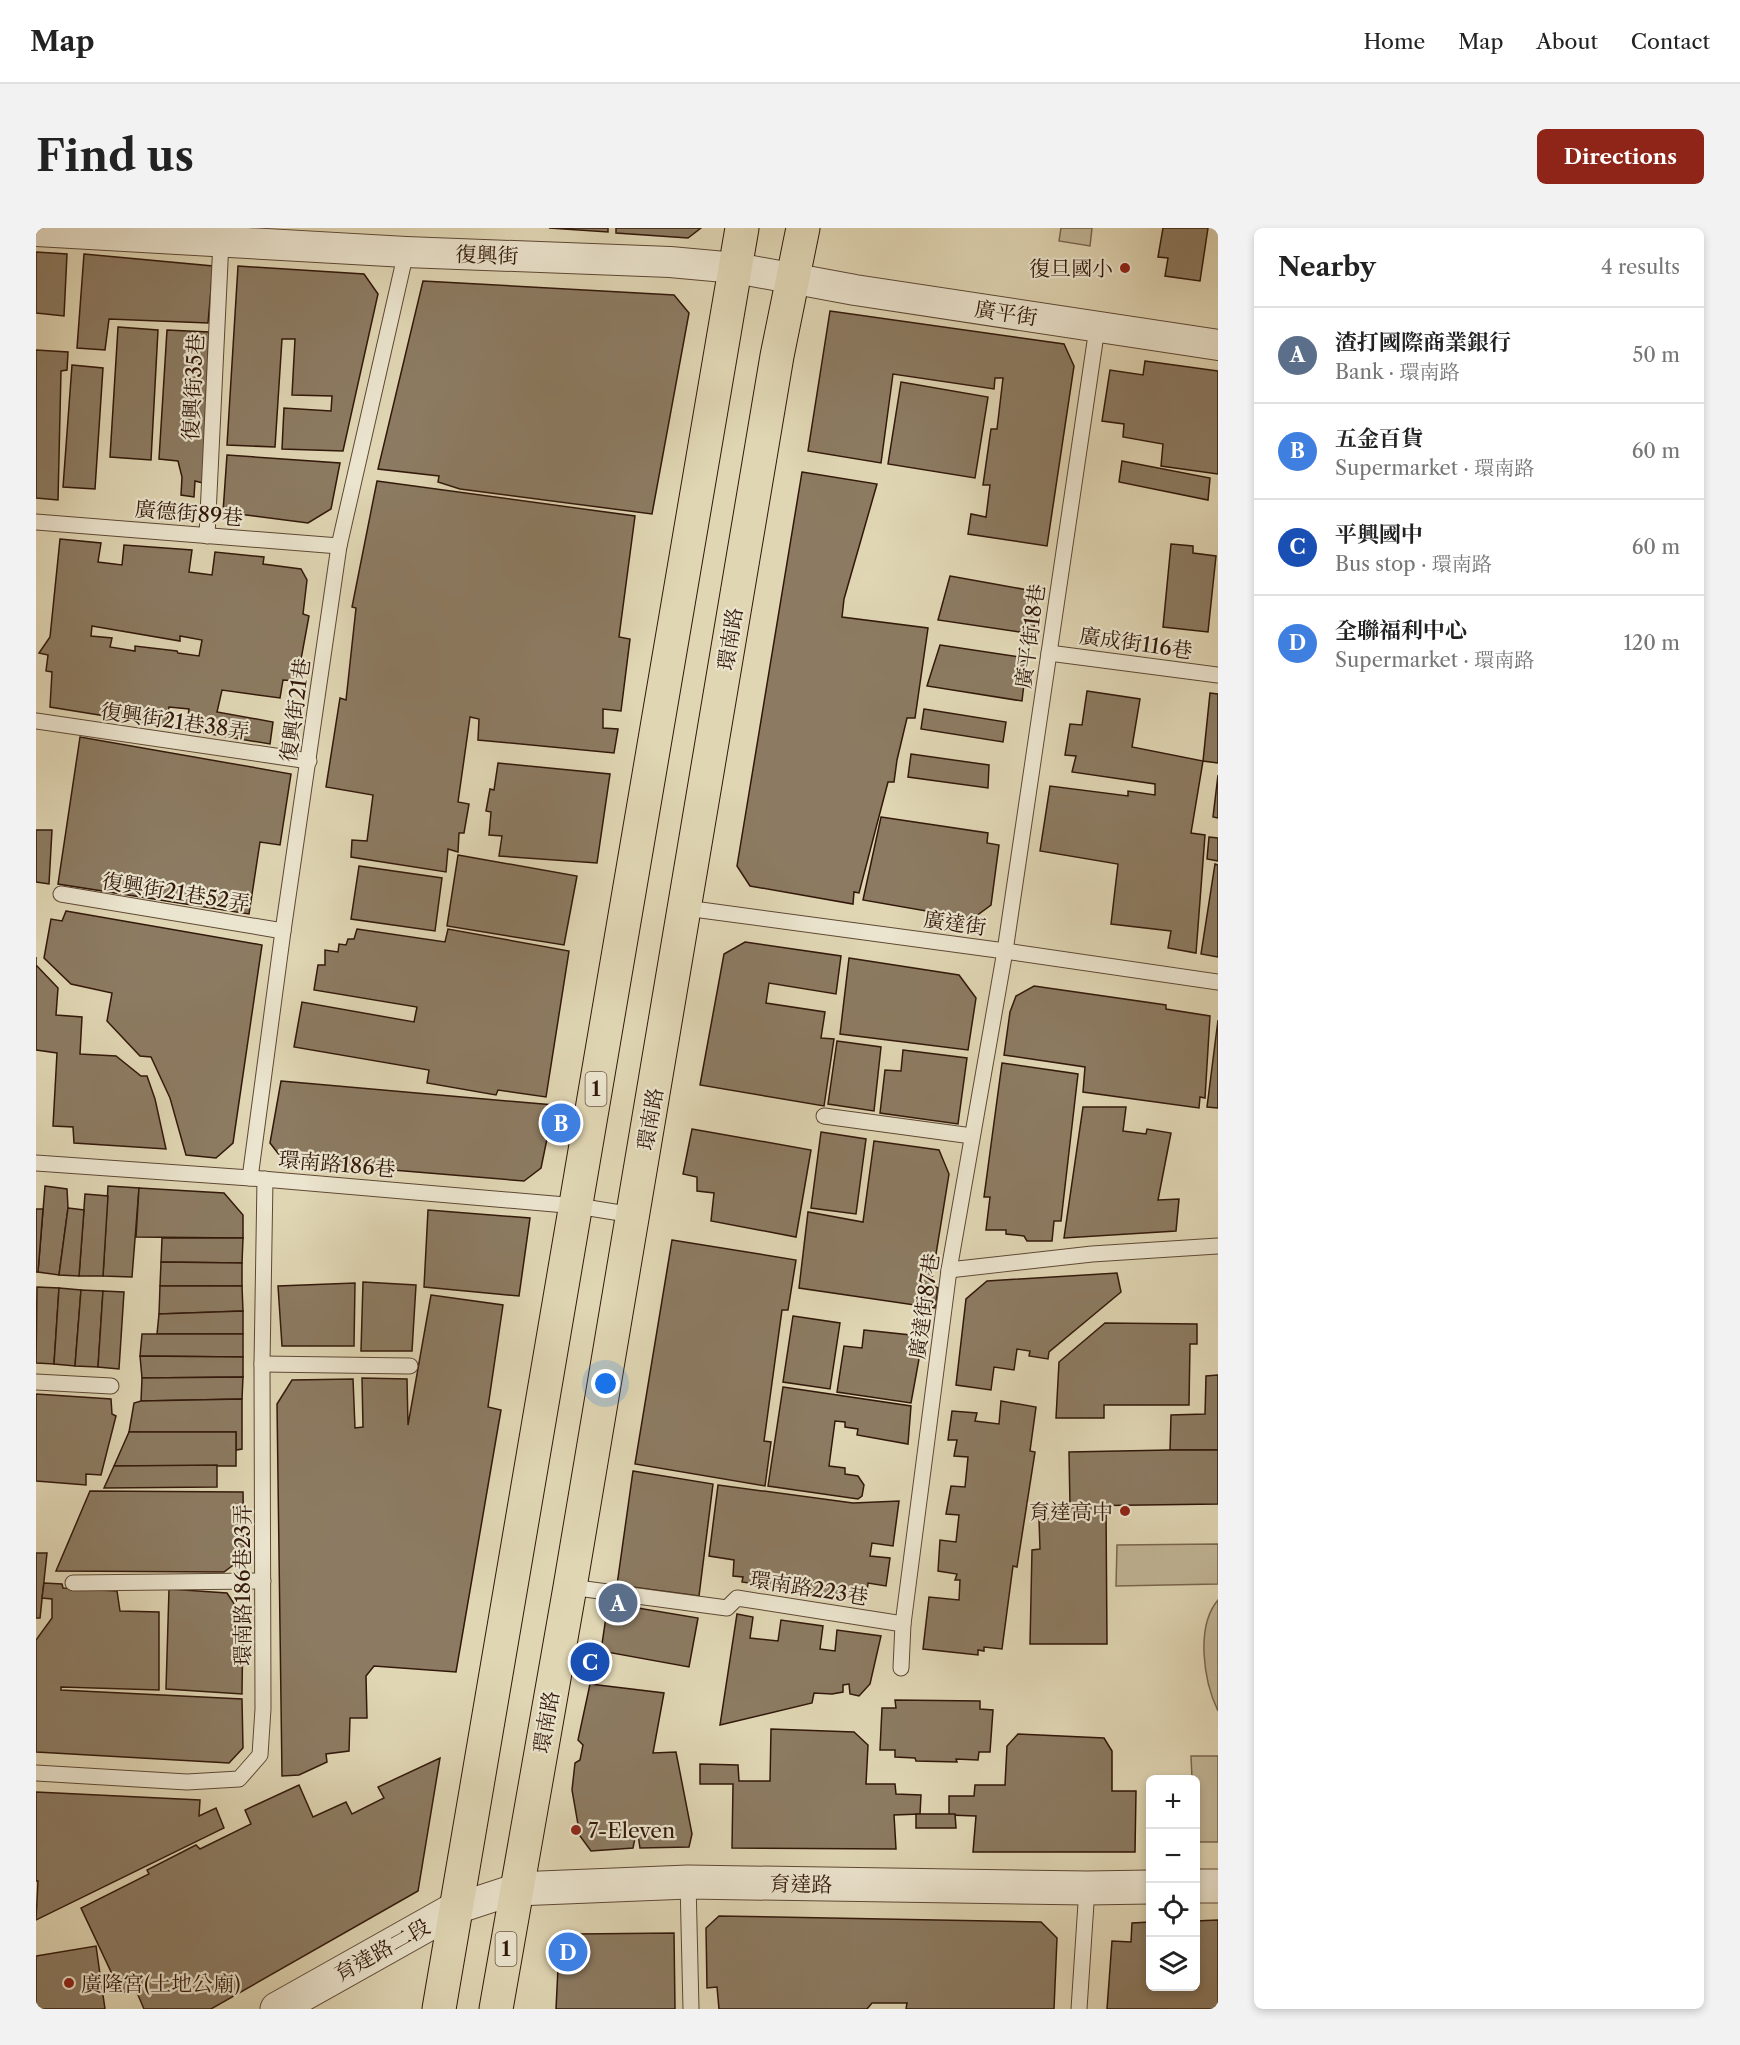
<!DOCTYPE html>
<meta charset="utf-8">
<style>
body{margin:0;font-family:"Libre Caslon Text","Noto Serif TC",serif;background:#f2f2f2;color:#222}
.controls{position:absolute;right:18px;bottom:18px;display:grid;overflow:hidden;border-radius:9px;box-shadow:0 3px 9px #0003}
.controls button{width:54px;height:54px;display:grid;place-items:center;padding:0;border:0;border-bottom:2px solid #e0e0e0;background:#fff;color:#222;font:30px sans-serif}
.you{position:absolute;left:570px;top:1156px;width:21px;height:21px;margin:-15px;border:4px solid #fff;border-radius:50%;background:#1a73e8;box-shadow:0 0 0 9px #1a73e833}
.badge{display:grid;place-items:center;width:39px;height:39px;border-radius:50%;background:#8f2418;color:#fff;font-size:20px;font-weight:700}
.pin{position:absolute;translate:-50% -50%;border:3px solid #fff;box-shadow:0 2px 6px #0006}
.list{margin:0;padding:0;list-style:none}
h2{display:flex;justify-content:space-between;align-items:center;height:78px;margin:0;padding:0 24px;font-size:26px}
h2 small{font-size:20px;font-weight:400;color:#767676}
.list li{display:grid;grid-template-columns:39px 1fr auto;gap:18px;align-items:center;box-sizing:border-box;height:96px;padding:0 24px;border-top:2px solid #e0e0e0}
.list b{display:block;font-size:22px;white-space:nowrap}
.list p{margin:0;font-size:20px;white-space:nowrap;color:#767676}
.list em{font-size:20px;font-style:normal;color:#767676}
.icon{flex:none;width:33px;height:33px;fill:none;stroke:currentColor;stroke-width:2;stroke-linecap:round;stroke-linejoin:round}
.map{position:relative;flex:none;width:1182px;height:1781px;overflow:hidden;border-radius:9px}
header{display:flex;align-items:center;gap:36px;box-sizing:border-box;height:84px;padding:0 30px;background:#fff;border-bottom:2px solid #e0e0e0}
header strong{font-size:28px}
nav{display:flex;gap:33px;margin-inline-start:auto;font-size:21px}
.intro{display:flex;align-items:center;justify-content:space-between;box-sizing:border-box;height:144px;padding:0 36px}
h1{margin:0;font-size:42px}
.button{padding:15px 27px;border-radius:9px;background:#8f2418;color:#fff;font-size:21px;font-weight:700}
main{display:flex;gap:36px;padding:0 36px}
aside{flex:1;background:#fff;border-radius:9px;box-shadow:0 3px 9px #0003}
.map>svg:first-child{display:block}
.green{fill:#c2b697;stroke:#7a6750;stroke-width:1.5}
.building{fill:#8c7b62;stroke:#32180a;stroke-width:1.5;fill-rule:evenodd}
.lines{fill:none;stroke-linecap:round;stroke-linejoin:round}
.service-casing{stroke:#5e4834;stroke-width:17}
.minor-casing{stroke:#5e4834;stroke-width:32}
.tertiary-casing{stroke:#5e4834;stroke-width:35}
.primary-casing{stroke:#32180a;stroke-width:35}
.service{stroke:#ebe4ce;stroke-width:15}
.minor{stroke:#ebe4ce;stroke-width:30}
.tertiary{stroke:#ebe4ce;stroke-width:33}
.primary{stroke:#e0d6b4;stroke-width:33}
.poi-dot{fill:#8f2418;stroke:#ebe4ce;stroke-width:2}
.labels{text-anchor:middle;dominant-baseline:central;stroke-width:4.5;stroke-linejoin:round;paint-order:stroke}
.shield{fill:#ebe4ce;stroke:#6a5545;stroke-width:1.5}
.shield-label{font-size:20px;font-weight:bold;fill:#32180a}
.street-label{font-size:21px;fill:#32180a;stroke:#ebe4ce}
.poi-label{font-size:21px;fill:#32180a;stroke:#ebe4ce;text-anchor:end}
</style>
<header>
<strong>Map</strong>
<nav><a>Home</a><a>Map</a><a>About</a><a>Contact</a></nav>
</header>
<div class="intro"><h1>Find us</h1><a class="button">Directions</a></div>
<main>
<div class="map">
<svg width="1182" height="1781" viewBox="0 0 1182 1781">
<rect width="100%" height="100%" fill="#e0d6b4"/>
<filter id="stains"><feTurbulence type="fractalNoise" baseFrequency=".00333" numOctaves="4"/><feColorMatrix values="0 0 0 0 .2 0 0 0 0 .09 0 0 0 0 .02 0 0 0 .5 -.17"/></filter>
<radialGradient id="worn" r=".72"><stop offset=".6" stop-color="#630" stop-opacity="0"/><stop offset="1" stop-color="#630" stop-opacity=".3"/></radialGradient>
<g class="green">
<path d="M1025 0H1056L1054 18 1023 13Z"/>
<path d="M1182 1316V1356L1080 1358 1081 1317Z"/>
<path d="M1182 1372V1483C1168 1454 1159 1399 1182 1372Z"/>
<path d="M1155 1528H1182V1614H1160V1552L1156 1551Z"/>
</g>
<g class="building">
<path d="M513 0H572V4Z"/>
<path d="M580 0H665L652 10 580 5Z"/>
<path d="M1127 0H1172L1164 53 1129 48 1132 30 1122 29Z"/>
<path d="M0 24 31 26 28 88 0 85Z"/>
<path d="M48 26 177 38 172 95 73 91 69 122 41 120Z"/>
<path d="M202 38 328 46 342 66 307 223 246 221 248 180 295 183 296 168 256 167 259 111H246L239 219 191 217Z"/>
<path d="M387 53 638 67 653 85 616 286 424 261 402 254 403 248 342 241Z"/>
<path d="M794 83 1028 116 1038 138 1011 318 932 306 935 286 950 289 954 257H947L955 201H961L967 150H959L958 161 857 146 845 235 772 223Z"/>
<path d="M82 99 122 102 115 232 74 229Z"/>
<path d="M131 102 173 104 167 255 159 253 158 269 145 267 146 249 142 233 123 231Z"/>
<path d="M0 122 32 124 31 142 25 143 22 272 0 270Z"/>
<path d="M1109 133 1182 143V246L1125 238 1127 216 1087 209 1088 196 1066 193 1074 142 1107 147Z"/>
<path d="M36 137 67 140 59 261 27 259Z"/>
<path d="M865 154 952 169 939 250 852 236Z"/>
<path d="M191 227 304 235 295 281 272 295 187 284Z"/>
<path d="M1086 233 1174 250 1172 272 1083 254Z"/>
<path d="M766 244 841 256 808 371 806 389 892 400 879 490H871L861 532 858 554H852L823 665 818 664 817 676 714 658 701 638Z"/>
<path d="M341 253 599 288 583 409 594 411 585 483 567 481V500L582 501 578 525 442 512 443 491 434 489 422 574 433 576 428 605H423L422 624 412 621 410 644 315 629 316 612 331 613 337 567 290 559 304 470 310 472 320 380 316 379Z"/>
<path d="M24 311 65 315 62 334 86 337 88 317 156 322 153 344 176 347 179 324 228 329 227 336 265 341 271 352 267 386 273 388 261 453 247 452 244 470 186 462 181 484 237 494 234 516 150 502 153 481 133 479 131 498 14 479 16 444 10 443 12 427 3 425 14 409ZM56 398 144 413V408L166 412 163 428 142 425 141 423 99 418V423L74 419 76 410 55 408Z"/>
<path d="M1135 316 1157 318V325L1180 328 1172 404 1127 399Z"/>
<path d="M914 348 1003 364 997 406 902 392Z"/>
<path d="M904 417 991 430 986 473 891 458Z"/>
<path d="M1051 463 1104 471 1096 519 1167 533 1155 605 1169 607 1160 725 1132 720 1135 703 1075 696 1082 636 1004 623 1014 558 1092 568V563L1119 567V556L1036 544 1040 528 1029 527 1034 496 1046 497Z"/>
<path d="M1174 465 1182 466V535L1167 533Z"/>
<path d="M888 481 970 494 967 514 885 501Z"/>
<path d="M44 509 255 546 244 617 224 614 213 686 22 656Z"/>
<path d="M875 526 953 537 952 560 872 549Z"/>
<path d="M462 535 574 546 561 635 463 628 466 608 453 607 455 584 450 583 454 561 458 562Z"/>
<path d="M1182 547V590L1177 589Z"/>
<path d="M845 589 952 605 951 615 963 617 955 677 936 691 827 672Z"/>
<path d="M0 602H16L13 656 0 654Z"/>
<path d="M1173 609 1182 610V633L1171 631Z"/>
<path d="M422 627 541 648 528 717 411 698Z"/>
<path d="M1179 636 1182 637V729L1165 726Z"/>
<path d="M323 638 406 650 399 703 315 691Z"/>
<path d="M30 683 226 717 197 915 180 930 150 927 134 870 115 829 104 828 71 793 76 765 35 756 8 730 15 691 26 693Z"/>
<path d="M321 701 409 714 412 701 533 723 510 869 462 862 460 867 391 855 393 842 258 819 266 774 378 794 381 779 278 762 282 737H289V722L302 724 303 716 310 717 312 711H318Z"/>
<path d="M709 714 805 728 800 766 733 755 730 775 789 784 785 810 798 811 788 878 664 857 688 726Z"/>
<path d="M0 729V737L22 760 20 787 46 789 44 826 80 828 105 848H111L119 871 130 921 38 915 37 899 17 898 21 825 0 822Z"/>
<path d="M813 730 923 747 940 770 932 822 804 806Z"/>
<path d="M998 758 1130 777V781L1174 788 1169 870 1164 869 1163 880 1047 864 1049 839 968 827 974 784 980 768Z"/>
<path d="M1182 792V880L1171 879Z"/>
<path d="M801 813 845 819 838 883 792 876Z"/>
<path d="M867 822 931 830 922 896 844 885 849 842 865 843Z"/>
<path d="M966 835 1042 846 1025 993H1018L1016 1013H991L988 1008 970 1006V1002H950L954 969H948Z"/>
<path d="M245 853 518 877 505 940 488 953 248 933 234 915Z"/>
<path d="M1047 879H1090L1087 903 1110 906 1111 901 1135 905 1122 972 1143 971 1140 1003 1028 1010Z"/>
<path d="M656 901 775 922 760 1009 675 993 678 965 661 963V949L647 946Z"/>
<path d="M785 904 830 911 820 986 775 980Z"/>
<path d="M838 913 903 922 913 946 895 1057 902 1060 899 1080 763 1060 772 984 827 994Z"/>
<path d="M9 958 31 961 32 980 23 1047 2 1044Z"/>
<path d="M72 958 103 960 96 1049 67 1048Z"/>
<path d="M103 960 188 965 207 987V1010L100 1009Z"/>
<path d="M49 966 72 968 67 1048H43Z"/>
<path d="M32 980 48 982 43 1048 23 1047Z"/>
<path d="M0 981H7L2 1044H0Z"/>
<path d="M392 982 494 990 483 1068 388 1059Z"/>
<path d="M126 1010H207L206 1035 125 1034Z"/>
<path d="M636 1012 760 1032 752 1082H746L728 1213 735 1214 729 1258 599 1236Z"/>
<path d="M125 1034 206 1035V1058H124Z"/>
<path d="M1081 1045 1085 1064 1013 1124 1012 1131 993 1128 994 1123 981 1121 978 1142 958 1139 955 1162 920 1157 930 1071 951 1053Z"/>
<path d="M327 1054 380 1057 376 1123H325Z"/>
<path d="M319 1055 318 1118H246L242 1058Z"/>
<path d="M124 1058H206L207 1083 123 1086Z"/>
<path d="M1 1059 23 1060 18 1136 0 1135Z"/>
<path d="M23 1060 45 1062 39 1138 18 1136Z"/>
<path d="M45 1062 67 1063 62 1139 39 1138Z"/>
<path d="M67 1063 88 1064 83 1141 62 1139Z"/>
<path d="M395 1067 467 1077 452 1179 465 1182 420 1444 338 1438 330 1448 331 1490H314L313 1523 290 1526 291 1534 263 1547 246 1548 241 1176 256 1152 317 1151 319 1200 327 1199 326 1150 371 1151 372 1197Z"/>
<path d="M207 1083V1106H121L123 1086Z"/>
<path d="M757 1088 804 1095 794 1161 747 1154Z"/>
<path d="M1069 1095 1161 1096V1116H1154L1153 1177H1068V1190H1020L1023 1134Z"/>
<path d="M828 1102 875 1107 883 1131 875 1175 801 1164 808 1118 826 1120Z"/>
<path d="M106 1106H207V1129L104 1128Z"/>
<path d="M104 1128 207 1129V1149L106 1150Z"/>
<path d="M1182 1147V1222H1134L1135 1187 1169 1186 1170 1148Z"/>
<path d="M207 1149 206 1171 105 1173 106 1150Z"/>
<path d="M747 1159 875 1178 872 1216 821 1207 822 1201 809 1199V1194L799 1193 793 1238 809 1240V1246L822 1248 828 1257 826 1268 822 1271 732 1258Z"/>
<path d="M0 1166 75 1171 76 1186 80 1188 65 1247 50 1246V1257L0 1253Z"/>
<path d="M206 1171V1221L200 1222V1204H93L98 1175 105 1173Z"/>
<path d="M965 1173 1000 1179 994 1223 999 1224 981 1339 977 1338 966 1421 948 1419V1423L942 1422V1427L887 1421 893 1369 923 1372 924 1352H919L921 1346 902 1343 904 1312 920 1314 923 1287 910 1286 915 1258 929 1259 932 1229 918 1228 921 1212H912L916 1183 941 1185 939 1193 963 1196Z"/>
<path d="M93 1204H200V1238H78Z"/>
<path d="M1134 1222H1182V1276L1034 1278 1033 1224Z"/>
<path d="M181 1237V1259L68 1260 78 1238Z"/>
<path d="M597 1243 677 1256 663 1368 581 1357Z"/>
<path d="M682 1257 817 1275 863 1273 857 1318 836 1315 834 1328 854 1330 850 1358 832 1355 830 1373 706 1354 707 1349 697 1348 698 1332 673 1328Z"/>
<path d="M54 1263 207 1264 208 1329 188 1344 20 1343Z"/>
<path d="M1070 1277 1071 1416H994L996 1322 1004 1321 1003 1291H1018V1278Z"/>
<path d="M0 1325H11L4 1390H0Z"/>
<path d="M8 1355 26 1356 27 1360 81 1363 84 1383 123 1384V1462L25 1459V1462L206 1471 207 1520 193 1535 0 1524V1412L16 1390V1371L6 1370Z"/>
<path d="M133 1361 191 1365 207 1389 206 1466 130 1461Z"/>
<path d="M572 1375 662 1390 653 1439 565 1423Z"/>
<path d="M701 1386 717 1389 714 1410 742 1413 745 1392 787 1398 784 1421 799 1423 801 1402 845 1408 834 1456 823 1468 814 1466 813 1456 807 1457V1464L796 1466 778 1465 776 1475 684 1497Z"/>
<path d="M554 1456 628 1465 617 1525 640 1524 656 1606 653 1619 604 1620 601 1600 597 1620 555 1623 544 1608 536 1562 539 1535 544 1532 547 1517 542 1512Z"/>
<path d="M859 1472 944 1473V1481L957 1482 954 1524H943L942 1532 920 1531 921 1534 880 1533 879 1530 859 1529V1522H844L846 1480H860Z"/>
<path d="M735 1501 818 1504 832 1517 830 1556H859L860 1566 885 1567 884 1586 858 1587 860 1621 696 1620 697 1556H664V1536L702 1537 703 1553H734Z"/>
<path d="M982 1506 1068 1510 1076 1523V1563H1100L1099 1624H937L940 1588 913 1587V1568H938L939 1557H969L971 1518Z"/>
<path d="M404 1530 382 1663 175 1781H108L99 1760 85 1765 45 1680 113 1646 111 1642 160 1617 164 1621 215 1596 209 1582 263 1557 277 1589 310 1574 316 1586 348 1570 342 1559Z"/>
<path d="M0 1564 164 1572 163 1588 180 1580 188 1600 0 1692 2 1653H0Z"/>
<path d="M880 1586H919L920 1600H880Z"/>
<path d="M683 1688 1005 1694 1021 1710 1018 1781H870L871 1775H836L831 1781H683L681 1759 671 1760 670 1700Z"/>
<path d="M1182 1692V1781H1071L1076 1713 1095 1714 1096 1695 1114 1694V1758H1160V1693Z"/>
<path d="M638 1705 639 1781H520L523 1720 541 1706Z"/>
<path d="M60 1718 69 1781H0V1728Z"/>
</g>
<g class="lines">
<g class="service-casing">
<g id="service">
<path d="M0 294 303 318"/>
<path d="M171 308 185 13"/>
<path d="M1013 425 1182 447"/>
<path d="M0 493 273 533"/>
<path d="M25 666 247 703"/>
<path d="M650 680 969 723 1182 754"/>
<path d="M788 888 936 908"/>
<path d="M0 935 214 950 541 978 597 987"/>
<path d="M214 950 247 703 303 318 370 24"/>
<path d="M913 1042 1056 1026 1182 1018"/>
<path d="M226 1136 374 1138"/>
<path d="M0 1154 75 1158"/>
<path d="M37 1355 227 1353"/>
<path d="M534 1359 691 1380 701 1370 867 1396"/>
<path d="M865 1440 867 1396 913 1042 969 723 1061 100"/>
<path d="M0 1545 151 1554 203 1551 224 1527 227 1481 226 1136 229 951"/>
<path d="M652 1654 655 1781"/>
<path d="M1043 1781 1051 1660"/>
</g>
</g>
<g class="minor-casing">
<g id="minor">
<path d="M0 3 370 24 634 34 700 40 819 62 1182 117"/>
<path d="M419 1681 480 1661"/>
</g>
</g>
<g class="tertiary-casing">
<g id="tertiary">
<path d="M1160 1658H1182"/>
<path d="M480 1661 652 1654 1051 1660 1114 1659"/>
<path d="M241 1781 419 1681"/>
</g>
</g>
<g class="primary-casing">
<g id="primary">
<path d="M403 1781 706 0"/>
<path d="M460 1781 534 1359 741 128 767 0"/>
</g>
</g>
<use href="#service" class="service"/>
<use href="#minor" class="minor"/>
<use href="#tertiary" class="tertiary"/>
<use href="#primary" class="primary"/>
</g>
<g class="poi-dot">
<circle cx="1089" cy="40" r="6"/>
<circle cx="1089" cy="1283" r="6"/>
<circle cx="540" cy="1602" r="6"/>
<circle cx="33" cy="1755" r="6"/>
</g>
<g class="labels">
<g class="shield">
<rect x="549.5" y="844" width="21" height="34" rx="4.5"/>
<rect x="459.5" y="1704" width="21" height="34" rx="4.5"/>
</g>
<g class="shield-label">
<text x="560" y="861">1</text>
<text x="470" y="1721">1</text>
</g>
<g class="street-label">
<text transform="translate(451 27) rotate(2)">復興街</text>
<text transform="translate(970 85) rotate(9)">廣平街</text>
<text transform="translate(157 159) rotate(-87)">復興街35巷</text>
<text transform="translate(153 285) rotate(5)">廣德街89巷</text>
<text transform="translate(994 408) rotate(-82)">廣平街18巷</text>
<text transform="translate(694 411) rotate(-81)">環南路</text>
<text transform="translate(1100 415) rotate(8)">廣成街116巷</text>
<text transform="translate(259 482) rotate(-82)">復興街21巷</text>
<text transform="translate(139 493) rotate(8)">復興街21巷38弄</text>
<text transform="translate(140 664) rotate(9)">復興街21巷52弄</text>
<text transform="translate(919 695) rotate(8)">廣達街</text>
<text transform="translate(614 891) rotate(-80)">環南路</text>
<text transform="translate(301 936) rotate(5)">環南路186巷</text>
<text transform="translate(888 1078) rotate(-82)">廣達街87巷</text>
<text transform="translate(206 1357) rotate(-90)">環南路186巷23弄</text>
<text transform="translate(773 1360) rotate(9)">環南路223巷</text>
<text transform="translate(510 1494) rotate(-80)">環南路</text>
<text transform="translate(765 1656) rotate(1)">育達路</text>
<text transform="translate(346 1722) rotate(-29)">育達路二段</text>
</g>
<g class="poi-label">
<text x="1077" y="40">復旦國小</text>
<text x="1077" y="1283">育達高中</text>
<text x="552" y="1602" text-anchor="start">7-Eleven</text>
<text x="45" y="1755" text-anchor="start">廣隆宮(土地公廟)</text>
</g>
</g>
<rect width="100%" height="100%" filter="url(#stains)"/>
<rect width="100%" height="100%" fill="url(#worn)"/>
</svg>
<div class="controls">
<button>+</button>
<button>−</button>
<button><svg class="icon" aria-label="locate" viewBox="0 0 24 24"><circle cx="12" cy="12" r="6"/><path d="M12 2v4M12 18v4M2 12h4M18 12h4"/></svg></button>
<button><svg class="icon" aria-label="layers" viewBox="0 0 24 24"><path d="M12 4l9 5-9 5-9-5zM3 14l9 5 9-5"/></svg></button>
</div>
<div class="you"></div>
<div class="pin badge" style="left:582px;top:1375px;background:#5c6f8a">A</div>
<div class="pin badge" style="left:525px;top:895px;background:#3f7fe0">B</div>
<div class="pin badge" style="left:554px;top:1434px;background:#1a4fb4">C</div>
<div class="pin badge" style="left:532px;top:1724px;background:#3f7fe0">D</div>
</div>
<aside>
<h2>Nearby<small>4 results</small></h2>
<ul class="list">
<li><span class="badge" style="background:#5c6f8a">A</span><div><b>渣打國際商業銀行</b><p>Bank · 環南路</p></div><em>50 m</em></li>
<li><span class="badge" style="background:#3f7fe0">B</span><div><b>五金百貨</b><p>Supermarket · 環南路</p></div><em>60 m</em></li>
<li><span class="badge" style="background:#1a4fb4">C</span><div><b>平興國中</b><p>Bus stop · 環南路</p></div><em>60 m</em></li>
<li><span class="badge" style="background:#3f7fe0">D</span><div><b>全聯福利中心</b><p>Supermarket · 環南路</p></div><em>120 m</em></li>
</ul>
</aside>
</main>
